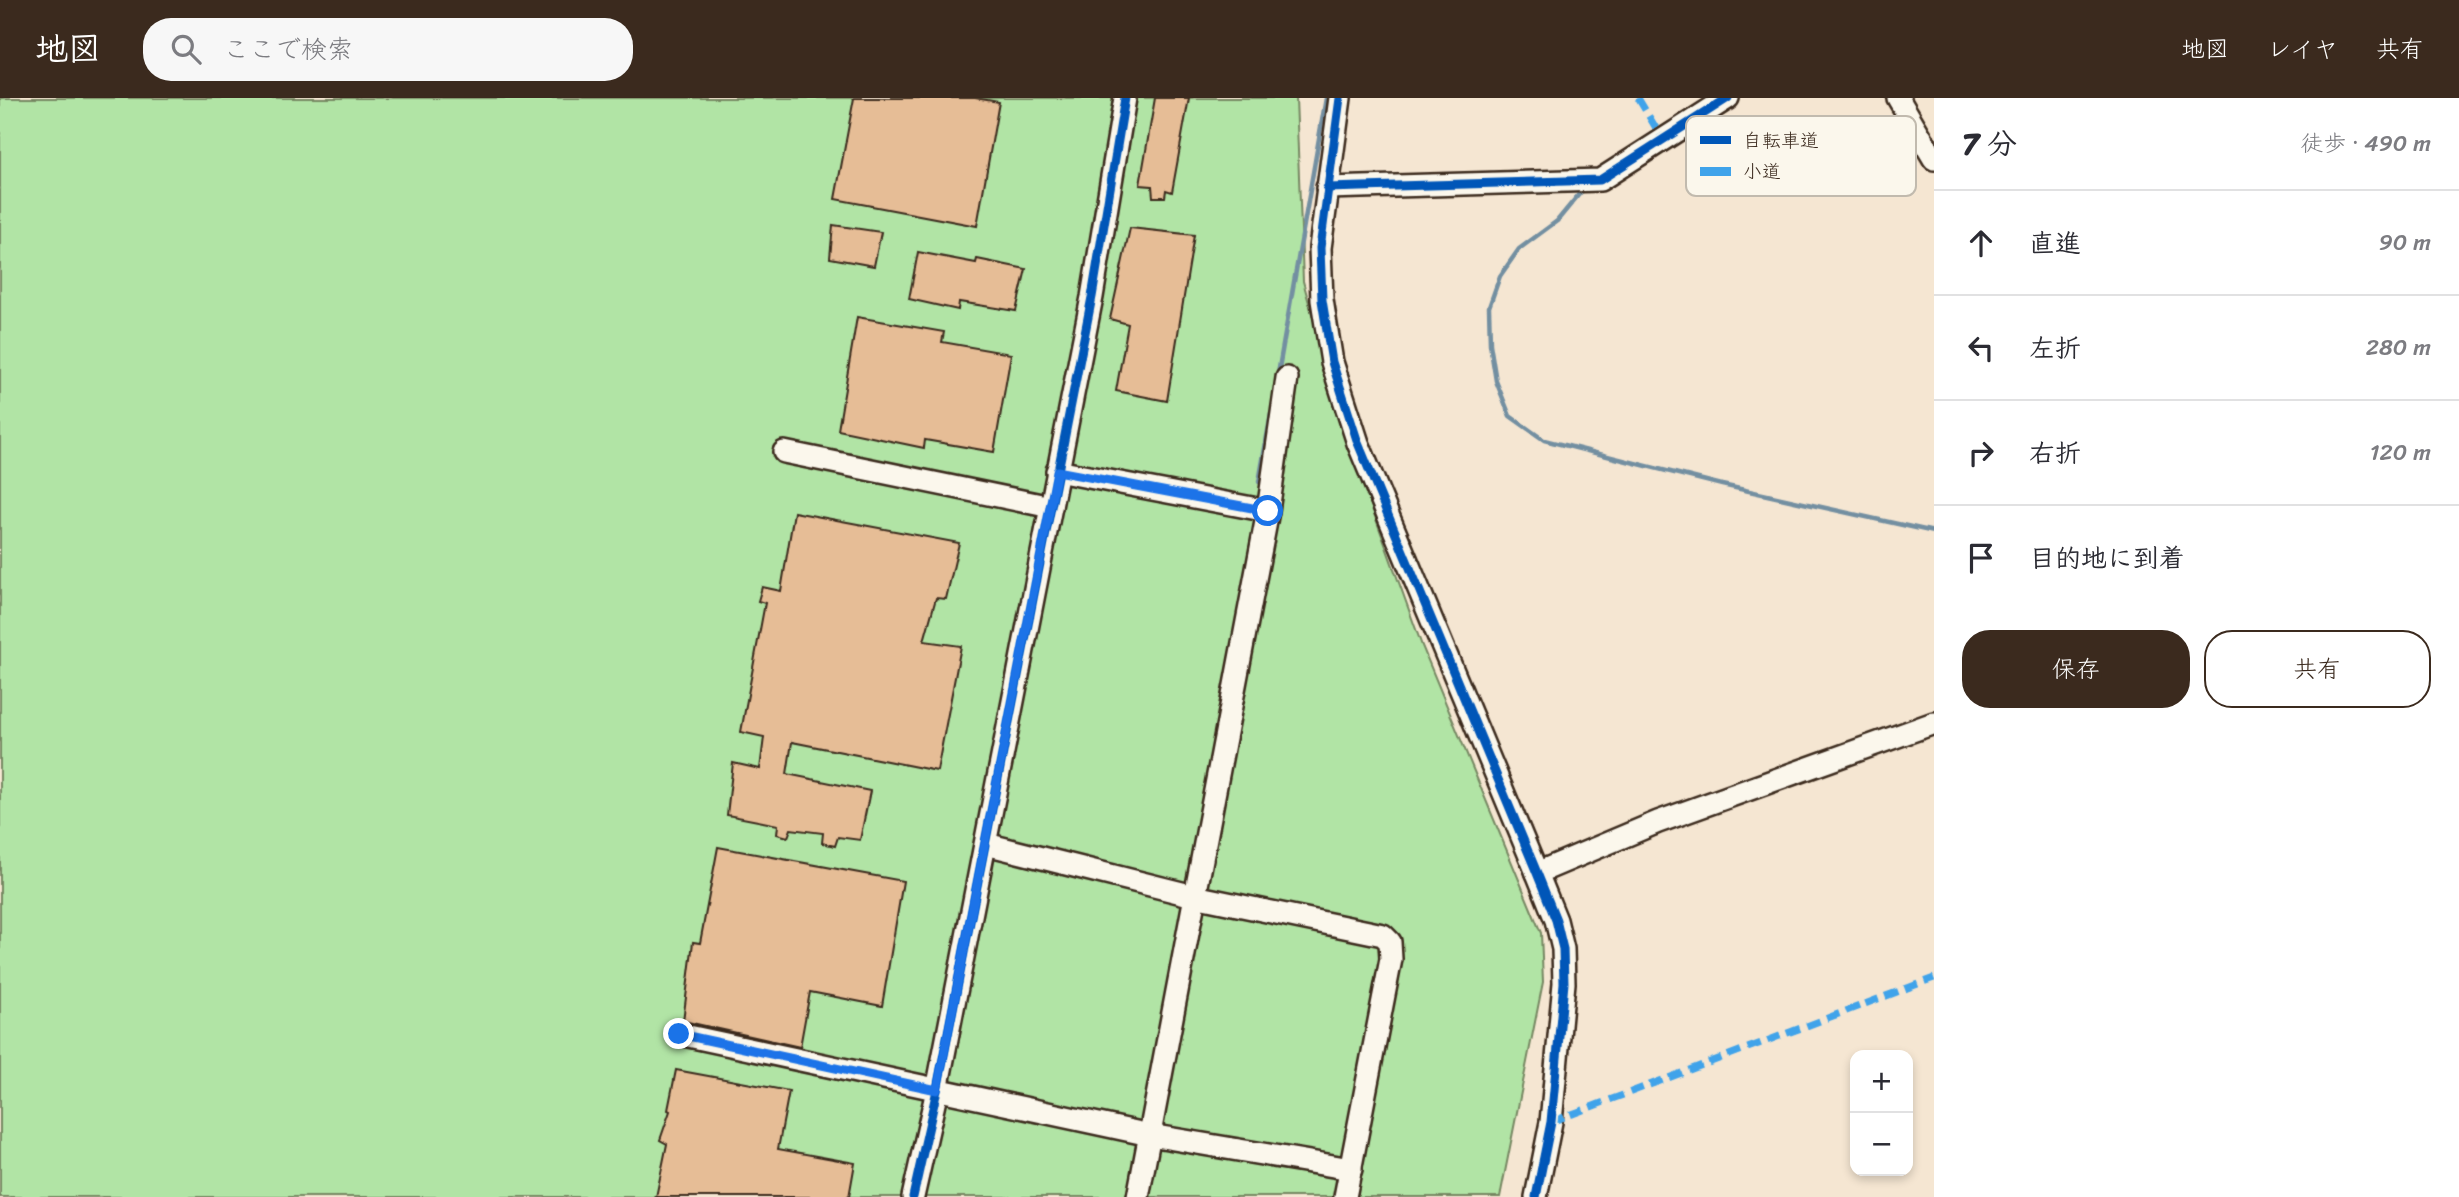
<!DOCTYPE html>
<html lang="ja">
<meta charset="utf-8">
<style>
body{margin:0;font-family:Sriracha,"Klee One",sans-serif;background:#f7f7f7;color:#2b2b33}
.controls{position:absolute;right:21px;bottom:21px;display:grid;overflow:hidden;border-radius:14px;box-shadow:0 4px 10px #0003}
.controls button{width:63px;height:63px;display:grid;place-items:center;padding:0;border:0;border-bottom:2px solid #e1e1e2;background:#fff;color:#2b2b33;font:35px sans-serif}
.stop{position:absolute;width:21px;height:21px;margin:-16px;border:5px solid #1a73e8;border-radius:50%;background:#fff}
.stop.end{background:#1a73e8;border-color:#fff;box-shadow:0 2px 7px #0008}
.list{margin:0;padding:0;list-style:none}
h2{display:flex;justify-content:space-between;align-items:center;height:91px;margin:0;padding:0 28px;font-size:30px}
h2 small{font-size:23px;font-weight:400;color:#7c7c81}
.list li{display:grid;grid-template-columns:46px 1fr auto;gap:21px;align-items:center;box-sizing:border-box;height:105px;padding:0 28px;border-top:2px solid #e1e1e2}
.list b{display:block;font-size:26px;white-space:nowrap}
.list em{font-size:23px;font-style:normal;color:#7c7c81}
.actions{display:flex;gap:14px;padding:21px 28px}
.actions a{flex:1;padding:16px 0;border:2px solid #3b2a1e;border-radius:28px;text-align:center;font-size:24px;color:#3b2a1e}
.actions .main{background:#3b2a1e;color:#fff}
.icon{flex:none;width:38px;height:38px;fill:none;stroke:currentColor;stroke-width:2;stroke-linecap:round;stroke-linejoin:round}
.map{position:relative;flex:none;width:1934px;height:1099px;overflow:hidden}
header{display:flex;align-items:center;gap:42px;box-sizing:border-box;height:98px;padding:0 35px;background:#3b2a1e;color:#fff}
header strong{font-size:33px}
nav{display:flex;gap:38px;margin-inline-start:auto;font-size:24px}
.search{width:490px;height:63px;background:#f7f7f7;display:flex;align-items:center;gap:18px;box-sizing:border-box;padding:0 24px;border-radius:28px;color:#7c7c81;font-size:26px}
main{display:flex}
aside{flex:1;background:#fff}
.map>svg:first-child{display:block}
.green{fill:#b1e4a5;stroke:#768762;stroke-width:2}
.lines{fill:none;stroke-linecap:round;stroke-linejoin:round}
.stream{stroke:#738fa1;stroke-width:4.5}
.building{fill:#e6bd96;stroke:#3b2a1e;stroke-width:2}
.minor-casing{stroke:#3b2a1e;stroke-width:26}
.minor{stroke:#fbf7ec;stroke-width:21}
.quiet{stroke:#3fa3ea;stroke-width:7;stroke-dasharray:14 7;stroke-linecap:butt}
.cycleway-casing{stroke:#fbf7ec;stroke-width:13}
.cycleway{stroke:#0057b8;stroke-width:9}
.route{stroke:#1a73e8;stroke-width:9}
.key{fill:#fbf7ec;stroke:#c1baae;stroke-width:2}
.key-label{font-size:19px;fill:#3b2a1e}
</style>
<header>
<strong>地図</strong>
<div class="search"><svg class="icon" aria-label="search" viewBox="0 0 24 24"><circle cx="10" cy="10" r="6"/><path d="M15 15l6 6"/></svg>ここで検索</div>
<nav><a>地図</a><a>レイヤ</a><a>共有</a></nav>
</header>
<main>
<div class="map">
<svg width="1934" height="1099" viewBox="0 0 1934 1099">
<rect width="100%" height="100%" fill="#f5e6d2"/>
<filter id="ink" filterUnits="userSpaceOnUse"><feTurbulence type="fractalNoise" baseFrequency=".0143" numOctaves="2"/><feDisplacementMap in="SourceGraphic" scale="14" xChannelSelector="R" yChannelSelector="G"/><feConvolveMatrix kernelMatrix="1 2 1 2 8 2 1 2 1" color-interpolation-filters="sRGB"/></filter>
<g filter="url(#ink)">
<path class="green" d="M0 0H1296L1303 183 1344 333 1422 548 1541 835 1543 884 1500 1099H0Z"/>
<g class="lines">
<g class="stream">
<path d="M1585 89 1557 123 1519 151 1500 178 1489 209 1490 246 1496 283 1510 318 1544 342 1722 387 1934 434"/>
<path d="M1278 276 1326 0"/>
<path d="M1259 384 1271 316"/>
</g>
</g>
<g class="building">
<path d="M854 0H975L999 4 977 128 835 101Z"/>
<path d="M1155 0H1189L1172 94 1166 92 1165 99H1153L1152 88 1140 87Z"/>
<path d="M833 127 881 134 874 168 830 160Z"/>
<path d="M1130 130 1194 137 1167 303 1116 293 1128 226 1110 221Z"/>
<path d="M918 154 976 165 977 161 1026 171 1016 213 959 204 958 212 909 201Z"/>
<path d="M857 219 944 234 942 244 1011 256 994 354 925 342 924 350 838 332Z"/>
<path d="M794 414 959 445 946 501 936 500 924 543 961 548 937 673 792 644 787 676 870 693 860 742 838 739 835 748 822 745 823 735 791 731 788 739 777 736 778 727 727 717 733 665 760 671 764 639 741 634 765 505 758 503 762 489 781 493Z"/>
<path d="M718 749 903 783 882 908 810 894 800 949 683 923 693 844 700 845Z"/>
<path d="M676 972 789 993 778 1051 855 1065 849 1099H656L667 1046 660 1042 670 1013 668 1012Z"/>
</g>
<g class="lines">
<g class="minor-casing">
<g id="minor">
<path d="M1340 0 1320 150 1322 202 1332 264 1358 345 1537 775 1556 822 1563 851 1564 885 1551 1024 1536 1099"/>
<path d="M1898 0 1934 61"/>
<path d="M1327 90 1600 82 1728 0"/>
<path d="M784 354 1051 409"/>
<path d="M1057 373 1268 413"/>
<path d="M986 746 1194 798 1383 837 1390 844 1391 861 1345 1099"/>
<path d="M1537 775 1658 724 1934 625"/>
<path d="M679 936 1150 1037 1351 1071"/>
<path d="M913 1099 937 992 1092 199 1125 0"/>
<path d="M1138 1099 1268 413 1287 280"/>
</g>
</g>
<use href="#minor" class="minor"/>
<g class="quiet">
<path d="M1638 0 1663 42"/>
<path d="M1551 1024 1934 880"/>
</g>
<g class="cycleway-casing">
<g id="cycleway">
<path d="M1340 0 1320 150 1322 202 1332 264 1358 345 1537 775 1556 822 1563 851 1564 885 1551 1024 1536 1099"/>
<path d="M1327 90 1600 82 1728 0"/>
<path d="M913 1099 937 992 1092 199 1125 0"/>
</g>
</g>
<use href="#cycleway" class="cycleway"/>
</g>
</g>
<g class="lines" filter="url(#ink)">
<path class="route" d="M679 936 937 992 1057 373 1268 413"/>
</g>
<rect x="1686" y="18" width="230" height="80" rx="10" class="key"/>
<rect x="1700" y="38" width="31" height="8" fill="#0057b8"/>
<rect x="1700" y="69" width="31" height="9" fill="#3fa3ea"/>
<g class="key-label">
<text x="1743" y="49">自転車道</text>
<text x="1743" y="80">小道</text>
</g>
</svg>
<div class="controls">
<button>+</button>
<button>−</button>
</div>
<div class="stop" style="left:1268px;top:413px"></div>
<div class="stop end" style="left:679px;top:936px"></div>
</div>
<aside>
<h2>7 分<small>徒歩 · 490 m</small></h2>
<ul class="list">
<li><svg class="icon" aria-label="ahead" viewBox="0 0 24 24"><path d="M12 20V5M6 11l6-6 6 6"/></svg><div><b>直進</b></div><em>90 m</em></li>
<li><svg class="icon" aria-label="left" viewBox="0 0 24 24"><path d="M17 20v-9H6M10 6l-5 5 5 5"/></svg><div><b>左折</b></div><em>280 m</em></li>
<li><svg class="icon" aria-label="right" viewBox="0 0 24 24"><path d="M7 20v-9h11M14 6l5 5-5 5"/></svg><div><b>右折</b></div><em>120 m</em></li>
<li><svg class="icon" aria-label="arrive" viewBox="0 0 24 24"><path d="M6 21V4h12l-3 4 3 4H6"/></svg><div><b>目的地に到着</b></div></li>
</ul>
<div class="actions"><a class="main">保存</a><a>共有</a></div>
</aside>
</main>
